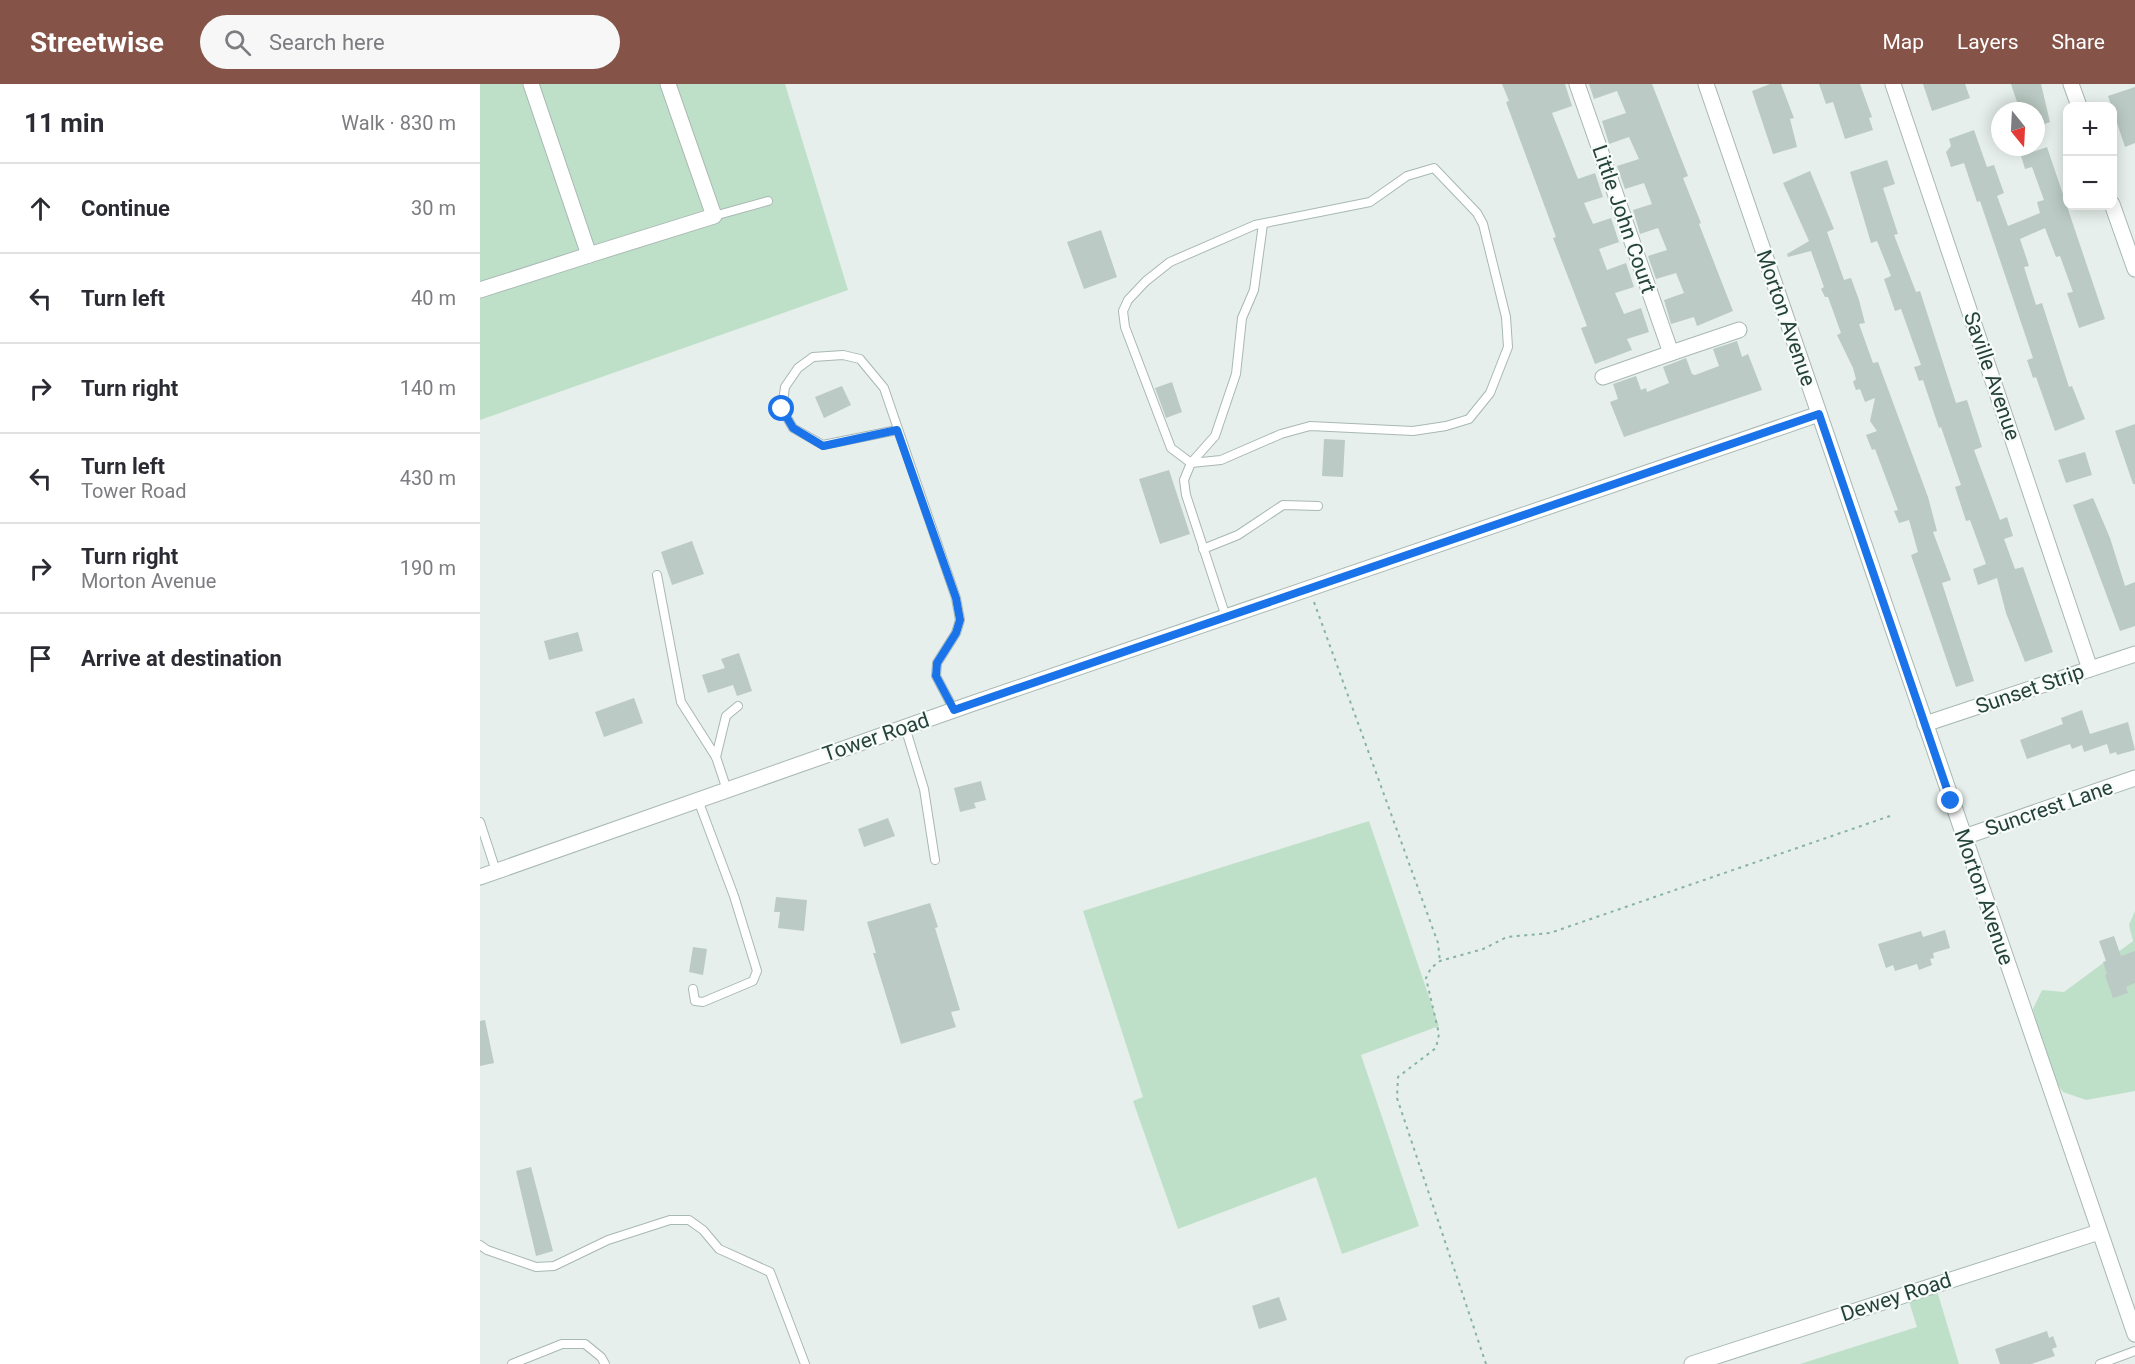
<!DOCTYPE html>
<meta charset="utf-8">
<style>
body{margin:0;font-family:Roboto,sans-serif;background:#f7f7f7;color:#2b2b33}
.controls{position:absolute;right:18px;top:18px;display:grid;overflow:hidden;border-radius:12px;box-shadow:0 3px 15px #0003}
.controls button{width:54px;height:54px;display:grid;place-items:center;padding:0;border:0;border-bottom:2px solid #e1e1e2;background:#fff;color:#2b2b33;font:30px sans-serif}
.compass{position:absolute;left:1511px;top:18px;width:54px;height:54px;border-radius:50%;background:#fff;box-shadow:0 3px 15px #0003;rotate:162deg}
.stop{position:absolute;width:18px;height:18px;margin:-14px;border:4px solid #1a73e8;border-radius:50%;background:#fff}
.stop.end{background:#1a73e8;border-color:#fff;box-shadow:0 2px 6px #0008}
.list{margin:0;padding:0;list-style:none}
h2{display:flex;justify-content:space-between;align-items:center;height:78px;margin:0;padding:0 24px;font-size:26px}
h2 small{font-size:20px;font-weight:400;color:#7c7c81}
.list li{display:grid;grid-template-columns:39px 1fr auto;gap:18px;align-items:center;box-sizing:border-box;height:90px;padding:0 24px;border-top:2px solid #e1e1e2}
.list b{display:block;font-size:22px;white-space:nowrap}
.list p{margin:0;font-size:20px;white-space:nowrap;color:#7c7c81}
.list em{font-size:20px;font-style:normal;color:#7c7c81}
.icon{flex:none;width:33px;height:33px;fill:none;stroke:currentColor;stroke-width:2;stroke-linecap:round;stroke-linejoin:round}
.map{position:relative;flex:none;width:1655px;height:1280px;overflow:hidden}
header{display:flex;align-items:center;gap:36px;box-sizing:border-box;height:84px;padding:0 30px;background:#855347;color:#fff}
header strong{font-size:28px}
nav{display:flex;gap:33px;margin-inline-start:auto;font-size:21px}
.search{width:420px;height:54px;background:#f7f7f7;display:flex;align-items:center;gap:15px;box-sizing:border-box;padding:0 21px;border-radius:33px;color:#7c7c81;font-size:22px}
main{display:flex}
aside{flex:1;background:#fff}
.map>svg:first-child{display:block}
.green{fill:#bfe0c8}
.building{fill:#bbcac4}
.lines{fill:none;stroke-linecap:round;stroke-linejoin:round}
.lane-casing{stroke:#a8b8b2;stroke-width:10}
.street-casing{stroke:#a8b8b2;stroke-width:17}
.path{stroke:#86b3a5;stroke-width:2;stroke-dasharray:3 4.5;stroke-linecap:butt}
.lane{stroke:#fff;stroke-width:8}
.street{stroke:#fff;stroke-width:15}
.route{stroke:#1a73e8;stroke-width:8}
.labels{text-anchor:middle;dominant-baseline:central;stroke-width:4.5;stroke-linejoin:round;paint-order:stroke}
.street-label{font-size:21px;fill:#24423a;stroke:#f7fbf9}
</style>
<header>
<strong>Streetwise</strong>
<div class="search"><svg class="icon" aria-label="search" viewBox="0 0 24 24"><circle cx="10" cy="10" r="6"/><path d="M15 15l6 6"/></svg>Search here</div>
<nav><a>Map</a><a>Layers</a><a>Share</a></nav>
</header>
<main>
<aside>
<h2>11 min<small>Walk · 830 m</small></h2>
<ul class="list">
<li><svg class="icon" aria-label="ahead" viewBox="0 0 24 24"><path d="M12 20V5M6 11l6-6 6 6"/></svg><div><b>Continue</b></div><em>30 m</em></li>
<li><svg class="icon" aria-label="left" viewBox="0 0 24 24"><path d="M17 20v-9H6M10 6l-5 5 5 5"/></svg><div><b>Turn left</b></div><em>40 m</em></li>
<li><svg class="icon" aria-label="right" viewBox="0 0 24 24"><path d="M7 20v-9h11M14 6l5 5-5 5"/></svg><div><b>Turn right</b></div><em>140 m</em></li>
<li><svg class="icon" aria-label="left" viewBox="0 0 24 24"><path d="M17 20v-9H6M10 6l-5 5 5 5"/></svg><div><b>Turn left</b><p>Tower Road</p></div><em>430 m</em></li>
<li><svg class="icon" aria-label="right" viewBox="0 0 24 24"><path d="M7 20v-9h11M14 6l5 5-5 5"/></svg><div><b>Turn right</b><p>Morton Avenue</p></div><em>190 m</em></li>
<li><svg class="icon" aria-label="arrive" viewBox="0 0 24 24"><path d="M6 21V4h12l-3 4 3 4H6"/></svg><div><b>Arrive at destination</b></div></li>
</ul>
</aside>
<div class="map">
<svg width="1655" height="1280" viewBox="0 0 1655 1280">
<rect width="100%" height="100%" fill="#e6efeb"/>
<g class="green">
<path d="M0 0H305L368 206 0 336Z"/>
<path d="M889 737 959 942 881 971 939 1142 862 1170 836 1093 698 1145 653 1017 663 1013 603 827Z"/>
<path d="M1655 827V1007L1606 1016 1583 1008 1570 990 1553 925 1562 906 1584 908 1653 857 1649 841Z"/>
<path d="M1455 1200 1479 1280H1320L1437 1243 1426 1208Z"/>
</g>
<g class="building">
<path d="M1022 0H1085L1092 22 1072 29 1098 95 1115 89 1123 113 1104 119 1113 140 1131 134 1139 158 1119 165 1127 186 1146 179 1154 203 1135 209 1144 230 1161 224 1169 248 1147 255 1152 266 1115 280 1101 244 1107 242 1073 154 1076 153 1026 18 1029 17Z"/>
<path d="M1109 0H1172L1208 92 1203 94 1221 139 1219 140 1253 227 1217 242 1214 233 1191 240 1184 216 1204 209 1196 189 1176 195 1168 172 1187 166 1178 144 1160 150 1153 126 1172 120 1164 99 1145 105 1137 82 1159 75 1149 53 1129 60 1122 37 1146 29 1137 7 1114 15Z"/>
<path d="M1290 0H1301L1314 34 1310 35 1317 63 1293 70 1272 7Z"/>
<path d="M1339 0H1380L1392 33 1389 34 1393 46 1365 55 1353 18 1346 20Z"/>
<path d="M1443 0H1485L1490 14 1452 27Z"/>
<path d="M1531 0H1561L1570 38 1556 43V27H1540Z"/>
<path d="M1655 3V59L1645 63 1628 12Z"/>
<path d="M1494 46 1507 83 1514 81 1524 109 1517 112 1528 142 1560 129 1557 118 1564 116 1552 83 1545 85 1541 72 1567 63 1625 235 1599 244 1587 209 1593 208 1580 172 1576 173 1565 144 1540 155 1549 182 1544 183 1556 221 1562 219 1589 303 1592 302 1605 335 1575 347 1556 293 1553 294 1547 276 1553 274 1500 117 1497 118 1484 79 1471 83 1466 68 1471 62 1469 55Z"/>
<path d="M1407 76 1415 100 1403 104 1418 150 1414 151 1436 208 1440 207 1476 319 1487 316 1502 363 1494 366 1520 436 1527 433 1533 452 1524 455 1535 485 1543 483 1573 568 1545 578 1526 529 1517 494 1498 501 1493 485 1506 480 1490 436 1486 437 1475 403 1481 401 1461 343 1459 344 1443 296 1439 297 1434 283 1441 281 1421 225 1415 227 1404 195 1411 192 1397 157 1391 159 1370 88Z"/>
<path d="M1330 87 1354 145 1347 148 1364 196 1371 194 1379 216 1385 239 1379 240 1393 279 1398 278 1448 413 1457 447 1453 448 1471 496 1462 499 1494 597 1476 603 1431 471 1438 468 1429 436 1419 439 1414 427 1418 426 1395 365 1392 366 1386 351 1397 347 1390 337 1395 314 1385 318 1380 305 1376 306 1373 298 1376 295 1373 284 1357 251 1361 249 1348 213H1345L1341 205 1344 203 1331 167 1308 173 1307 170 1329 157 1303 99Z"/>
<path d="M621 146 637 193 604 205 587 158Z"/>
<path d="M1257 257 1262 273 1268 270 1282 306 1144 353 1130 318 1138 315 1133 300 1156 292 1161 306 1166 304 1167 308 1189 299 1183 283 1206 274 1212 290 1215 291 1239 282 1233 265Z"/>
<path d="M692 298 702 328 686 334 675 304Z"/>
<path d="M362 302 371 321 344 334 335 313Z"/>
<path d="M1655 340V400H1653L1635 347Z"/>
<path d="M844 355 865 356 863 393 842 392Z"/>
<path d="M1605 368 1612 391 1586 399 1578 376Z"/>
<path d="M689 386 710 450 680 460 659 395Z"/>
<path d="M1613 414 1630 454 1645 502 1655 498V542L1640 547 1593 421Z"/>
<path d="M212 457 224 490 192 501 181 468Z"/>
<path d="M98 548 103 567 69 576 64 557Z"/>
<path d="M259 569 272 607 257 612 253 601 228 609 222 591 245 584 241 575Z"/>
<path d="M154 614 163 639 124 653 115 628Z"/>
<path d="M1602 626 1610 650 1648 638 1655 666 1637 671 1636 668 1630 670 1627 660 1604 668 1602 661 1592 665 1590 660 1547 675 1540 656 1583 640 1581 634Z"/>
<path d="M501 697 506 716 494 719 496 724 480 728 474 704Z"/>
<path d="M408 734 415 752 384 763 378 745Z"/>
<path d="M296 813 327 816 324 847 298 844 300 828H294Z"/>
<path d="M450 819 458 843 455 844 480 926 471 928 476 943 421 960 393 869H396L387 838Z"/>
<path d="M1465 846 1470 864 1453 869 1454 874 1450 875 1452 881 1439 886 1437 880 1415 887 1413 881 1406 884 1398 860 1441 847 1443 853Z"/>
<path d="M1634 852 1641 872 1655 867V899L1646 903 1648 909 1633 914 1625 891 1627 890 1623 878 1626 877 1619 857Z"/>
<path d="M213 863 227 865 223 891 209 888Z"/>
<path d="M5 936 14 979 0 982V937Z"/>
<path d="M51 1083 73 1167 56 1172 36 1087Z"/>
<path d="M799 1213 807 1236 779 1245 772 1222Z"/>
<path d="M1567 1247 1569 1254 1573 1252 1577 1263 1572 1265 1575 1272 1551 1280H1520L1515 1265Z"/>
</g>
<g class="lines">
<g class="lane-casing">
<g id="lane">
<path d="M234 132 288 117"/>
<path d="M417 346 343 361 313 344 302 325 305 303 318 284 333 273 363 271 380 275 404 304 476 514 480 536 476 549 457 579 456 592 474 626"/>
<path d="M711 379 741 376 801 350 830 342 933 347 966 342 989 335 1010 309 1028 263 1026 233 1003 140 997 129 954 84 927 92 890 118 775 141 690 178 666 197 648 216 643 227 645 243 691 364 711 379 704 396 706 411 746 533"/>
<path d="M711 379 735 352 756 290 762 234 774 206 783 140"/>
<path d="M723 465 758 451 803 421 838 422"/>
<path d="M177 491 201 618 236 673 247 706"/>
<path d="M425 643 444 705 455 776"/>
<path d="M236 673 246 632 258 622"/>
<path d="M0 738 16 787"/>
<path d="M213 905 215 917 223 918 273 897 277 887 254 812 218 716"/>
<path d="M0 1161 7 1166 56 1183 74 1182 128 1156 190 1136H209L223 1146 239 1165 290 1188 325 1280"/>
<path d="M32 1280 82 1260H105L121 1273 125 1280"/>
<path d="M1620 1280 1655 1267"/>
</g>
</g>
<g class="street-casing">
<g id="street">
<path d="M51 0 109 171 234 132 188 0"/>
<path d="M1097 0 1191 269 1123 293"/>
<path d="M1226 0 1655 1250"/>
<path d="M1413 0 1610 585"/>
<path d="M1591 0 1599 22"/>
<path d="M1632 120 1655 185"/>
<path d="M0 206 109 171"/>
<path d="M1191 269 1259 246"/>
<path d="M1445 640 1655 570"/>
<path d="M1484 753 1655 694"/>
<path d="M0 793 491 620 1339 330"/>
<path d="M1212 1280 1619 1148"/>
</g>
</g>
<g class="path">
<path d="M834 518 958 859 960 877"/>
<path d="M1006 1280 917 1014 918 993 956 964 959 950 946 894 951 884 960 877 1003 865 1027 853 1070 849 1410 732"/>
</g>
<use href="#lane" class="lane"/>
<use href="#street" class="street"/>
</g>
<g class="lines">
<path class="route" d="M302 325 313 344 343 362 417 346 476 514 480 536 476 549 457 579 456 592 474 626 1339 330 1471 717"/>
</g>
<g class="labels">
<g class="street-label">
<text transform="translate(1144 135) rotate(71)">Little John Court</text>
<text transform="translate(1306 234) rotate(71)">Morton Avenue</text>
<text transform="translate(1512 292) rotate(71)">Saville Avenue</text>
<text transform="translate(1550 605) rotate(-19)">Sunset Strip</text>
<text transform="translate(396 653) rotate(-19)">Tower Road</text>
<text transform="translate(1569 724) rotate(-19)">Suncrest Lane</text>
<text transform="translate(1504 813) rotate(71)">Morton Avenue</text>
<text transform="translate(1416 1213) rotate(-18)">Dewey Road</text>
</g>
</g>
</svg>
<div class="controls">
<button>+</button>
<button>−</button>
</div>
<svg class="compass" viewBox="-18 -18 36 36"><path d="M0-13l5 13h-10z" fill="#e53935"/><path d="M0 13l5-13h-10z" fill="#7c7c81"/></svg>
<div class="stop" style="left:302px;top:325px"></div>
<div class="stop end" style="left:1471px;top:717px"></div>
</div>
</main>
